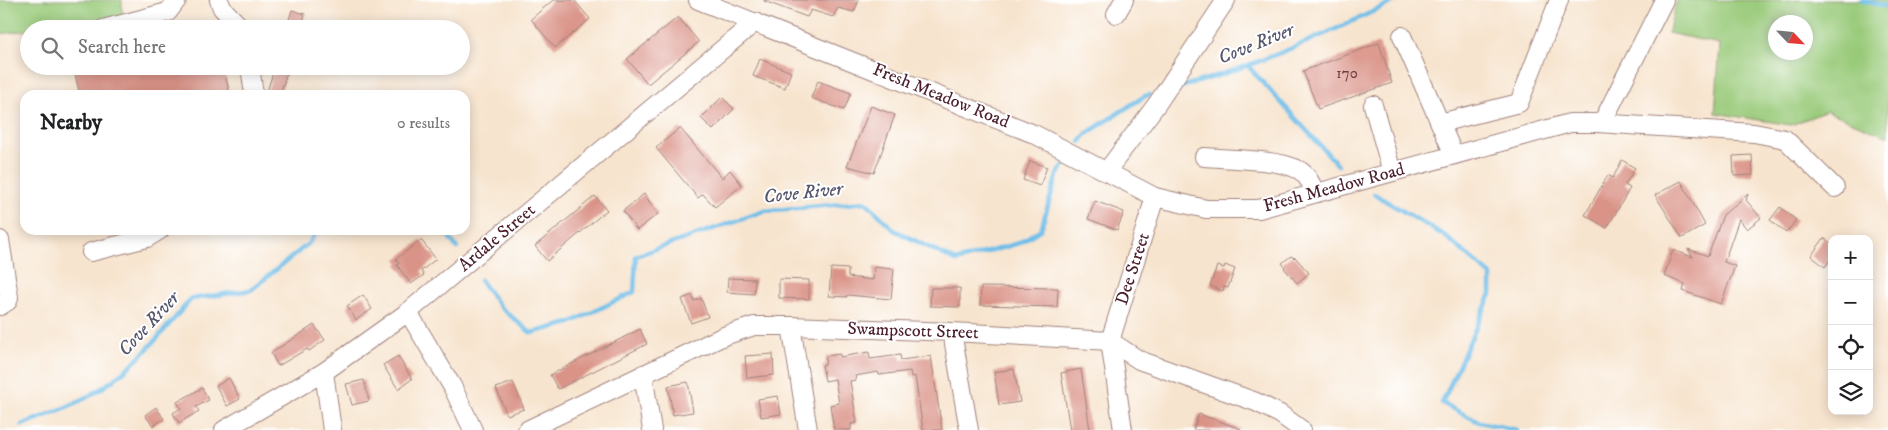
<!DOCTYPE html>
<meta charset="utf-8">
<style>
body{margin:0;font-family:"IM FELL DW Pica",serif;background:#f2f2f2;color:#202124}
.controls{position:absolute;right:15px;bottom:15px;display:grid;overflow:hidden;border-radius:10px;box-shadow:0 2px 12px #0003}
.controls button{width:45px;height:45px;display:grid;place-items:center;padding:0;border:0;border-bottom:1px solid #e0e0e0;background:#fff;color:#202124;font:25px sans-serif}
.compass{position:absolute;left:1768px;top:15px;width:45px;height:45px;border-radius:50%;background:#fff;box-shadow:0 2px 12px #0003;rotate:116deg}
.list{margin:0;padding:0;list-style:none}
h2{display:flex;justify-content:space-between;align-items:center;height:65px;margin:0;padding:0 20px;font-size:21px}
h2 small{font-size:16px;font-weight:400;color:#757577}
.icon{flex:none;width:28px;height:28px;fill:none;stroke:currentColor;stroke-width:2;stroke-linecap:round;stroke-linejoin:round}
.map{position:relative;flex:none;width:1888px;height:430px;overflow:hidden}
.search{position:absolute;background:#fff;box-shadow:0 2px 12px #0003;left:20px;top:20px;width:450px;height:55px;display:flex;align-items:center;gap:12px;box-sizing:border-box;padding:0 18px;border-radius:28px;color:#757577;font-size:19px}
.panel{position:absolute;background:#fff;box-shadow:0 2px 12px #0003;left:20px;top:90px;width:450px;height:145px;border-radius:15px}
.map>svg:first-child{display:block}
.green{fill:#99ca79;stroke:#727452;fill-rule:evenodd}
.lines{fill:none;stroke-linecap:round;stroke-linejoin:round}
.stream{stroke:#6dbde8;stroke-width:4.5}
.building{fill:#da9387}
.minor-casing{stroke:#a0827c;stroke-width:20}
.minor{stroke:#fff;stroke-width:18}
.labels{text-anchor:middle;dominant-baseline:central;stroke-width:4;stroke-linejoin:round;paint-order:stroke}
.number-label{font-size:15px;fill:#6e3c42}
.street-label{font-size:18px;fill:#4a1f2b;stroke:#fff}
.water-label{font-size:19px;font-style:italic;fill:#56566d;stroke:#fff}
</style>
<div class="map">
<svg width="1888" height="430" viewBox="0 0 1888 430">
<rect width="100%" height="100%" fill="#fff"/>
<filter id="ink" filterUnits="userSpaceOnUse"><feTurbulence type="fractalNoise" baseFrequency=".02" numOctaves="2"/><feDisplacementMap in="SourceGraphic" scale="10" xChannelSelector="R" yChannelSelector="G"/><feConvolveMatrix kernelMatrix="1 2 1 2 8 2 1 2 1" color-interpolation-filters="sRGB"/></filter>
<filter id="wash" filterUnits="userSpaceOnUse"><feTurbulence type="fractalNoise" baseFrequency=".0096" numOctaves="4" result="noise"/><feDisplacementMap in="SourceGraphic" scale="20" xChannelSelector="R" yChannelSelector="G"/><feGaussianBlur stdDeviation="1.12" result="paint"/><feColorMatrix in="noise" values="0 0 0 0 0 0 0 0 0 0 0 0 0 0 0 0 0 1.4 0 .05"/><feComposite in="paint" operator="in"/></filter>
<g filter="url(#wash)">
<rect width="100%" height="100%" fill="#f7e4ce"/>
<g class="green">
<path d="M0 0H122V17L0 34Z"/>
<path d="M1677 0H1888V137L1827 111 1791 125 1715 113 1720 44 1668 33ZM1776 22H1806V52H1776Z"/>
</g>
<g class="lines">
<g class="stream">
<path d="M1862 0 1888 7"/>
<path d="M1248 66 1338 165"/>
<path d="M1180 87C1255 67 1327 34 1397 0"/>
<path d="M1080 142 1086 134 1145 96 1150 95"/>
<path d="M1374 194 1445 236 1491 275V294L1442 403 1479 422 1517 430"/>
<path d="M444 230 457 248"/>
<path d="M480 280 500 307 531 333 570 323 634 292 636 256 764 211 866 202 894 230 956 261 1019 243 1041 229 1057 175 1069 158"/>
<path d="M22 425C44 416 68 408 89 396 131 373 160 335 191 299L251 290 309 243 318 230"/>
</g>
</g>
<g id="blocks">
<g class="building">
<path d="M553 0H574L590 19 555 48 531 19Z"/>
<path d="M764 0H859L854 12 838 8 833 17 811 10 807 17 764 1Z"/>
<path d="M292 10 305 14 301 29H286Z"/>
<path d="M678 17 699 42 648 84 627 59Z"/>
<path d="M1379 43 1392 83 1318 109 1303 71Z"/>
<path d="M760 59 791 72 785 88 753 76Z"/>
<path d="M73 66H223L230 95H80Z"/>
<path d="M275 66H289L280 95H266Z"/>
<path d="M818 81 851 93 844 110 811 98Z"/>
<path d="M722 97 734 109 713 130 701 118Z"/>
<path d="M871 106 895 115 874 173 847 166Z"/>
<path d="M680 128 722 178 730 170 742 185 715 207 703 194 698 198 656 148Z"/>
<path d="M1752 155 1753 175 1734 176 1733 156Z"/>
<path d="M1622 160 1635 168 1625 185 1630 188 1607 228 1585 215 1608 175 1613 178Z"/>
<path d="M1030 161 1047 167 1040 186 1023 180Z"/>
<path d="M1681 181 1705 225 1682 238 1655 195Z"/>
<path d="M644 194 658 214 637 230 623 211Z"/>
<path d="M1748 194 1746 200 1761 218 1747 229 1739 219 1724 262 1735 266 1721 304 1683 291 1685 284 1664 276 1673 250 1693 257 1688 249 1708 256 1723 215Z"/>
<path d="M595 196 607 210 547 261 535 246Z"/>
<path d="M1095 201 1124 212 1117 230 1088 219Z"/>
<path d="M1780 207 1796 220 1786 233 1770 220Z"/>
<path d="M1824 238 1832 244V258L1825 267 1811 256Z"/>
<path d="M421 240 436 259 421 271 424 275 411 284 397 265 399 263 396 259Z"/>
<path d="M1291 256 1294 258 1295 257 1309 273 1297 283 1284 268 1285 267 1282 263Z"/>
<path d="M1225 265 1235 269 1228 288 1224 287 1223 291 1210 286 1217 266 1224 268Z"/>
<path d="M874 267 894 269 891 299 847 295V297L829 296 831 268 848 269V277L873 280Z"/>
<path d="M728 278 755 279 754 294 727 292Z"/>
<path d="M779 279 809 280V299L779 298Z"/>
<path d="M981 287 1058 288 1057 307 980 305Z"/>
<path d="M931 288H960V307L930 306Z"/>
<path d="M363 295 372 309 356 320 347 306Z"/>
<path d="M692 295 694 301 701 298 708 317 691 323 682 299Z"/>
<path d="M314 325 325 340 309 351 307 349 278 366 271 353Z"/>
<path d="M640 329 647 344 558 389 550 375Z"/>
<path d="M869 352 870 359 900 355 901 360 931 356 942 430H923L915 376 911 377 910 371 879 375 878 372 855 376 856 380 850 381 857 423 851 424V430H834L830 405 839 403 835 379 825 381 822 365H825L826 356 840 354V357Z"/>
<path d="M773 354 774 375 747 378 745 356Z"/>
<path d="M398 356 412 379 398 389 383 365Z"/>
<path d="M1014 369 1020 402 999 405 994 372Z"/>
<path d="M1081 369 1090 430H1070L1061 373Z"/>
<path d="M229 378 240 399 227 406 216 386Z"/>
<path d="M364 380 369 401 352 405 346 384Z"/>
<path d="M513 382 524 409 507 415 496 388Z"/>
<path d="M688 382 693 412 673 415 668 386Z"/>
<path d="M202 388 209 400 196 407 199 411 179 423 173 413 181 408 177 402Z"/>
<path d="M778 396 781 414 761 417 758 399Z"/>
<path d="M156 407 164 419 153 426 145 415Z"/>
<path d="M1199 414 1241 429 1240 430H1193Z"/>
</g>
</g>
</g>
<g filter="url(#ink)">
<use href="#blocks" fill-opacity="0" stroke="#a0827c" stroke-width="1"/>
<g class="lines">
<g class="minor-casing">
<g id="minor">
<path d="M219 0 222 8 242 29"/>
<path d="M698 0 1034 134 1155 197 1206 209H1259L1570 123H1597L1754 133 1785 139 1835 188"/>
<path d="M1116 14 1124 0"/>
<path d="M103 29 168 12 177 0"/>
<path d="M1402 36 1454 155"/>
<path d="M250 66 254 95"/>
<path d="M1373 105 1392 172"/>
<path d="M1440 123 1519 103 1559 0"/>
<path d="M1602 123 1664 0"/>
<path d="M1204 157C1229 159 1276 159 1297 169 1307 173 1311 184 1316 193"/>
<path d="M1106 172 1157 104 1226 0"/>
<path d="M0 240 9 297 8 301 0 306"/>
<path d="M91 252 147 238 160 230"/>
<path d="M408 312 452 386 473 430"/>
<path d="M791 326 808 430"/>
<path d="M952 332 969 430"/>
<path d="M324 372 332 430"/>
<path d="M643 374 652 430"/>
<path d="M224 430 324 372 408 312 755 22"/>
<path d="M527 430 724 336 754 326H791L952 332 1110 341 1139 360 1256 402 1280 414 1302 430"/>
<path d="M1123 430 1110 341 1155 197"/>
</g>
</g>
<use href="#minor" class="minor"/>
</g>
</g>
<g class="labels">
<g class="number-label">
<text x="1347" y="73">170</text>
</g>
<g class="street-label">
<text transform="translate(941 96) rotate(22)">Fresh Meadow Road</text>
<text transform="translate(1334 188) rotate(-15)">Fresh Meadow Road</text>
<text transform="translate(497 238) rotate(-40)">Ardale Street</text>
<text transform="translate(1133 269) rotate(-72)">Dee Street</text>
<text transform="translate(913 331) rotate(2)">Swampscott Street</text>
</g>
<g class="water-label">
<text transform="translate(1256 44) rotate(-22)">Cove River</text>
<text transform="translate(803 193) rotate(-6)">Cove River</text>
<text transform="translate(149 324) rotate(-47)">Cove River</text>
</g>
</g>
</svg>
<div class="controls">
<button>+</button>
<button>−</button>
<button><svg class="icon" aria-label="locate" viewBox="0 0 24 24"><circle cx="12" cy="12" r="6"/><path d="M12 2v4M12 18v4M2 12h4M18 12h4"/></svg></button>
<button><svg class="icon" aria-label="layers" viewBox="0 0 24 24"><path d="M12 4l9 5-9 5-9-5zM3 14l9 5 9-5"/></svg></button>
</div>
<svg class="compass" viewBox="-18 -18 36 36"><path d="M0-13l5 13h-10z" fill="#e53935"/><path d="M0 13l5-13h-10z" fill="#757577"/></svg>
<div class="search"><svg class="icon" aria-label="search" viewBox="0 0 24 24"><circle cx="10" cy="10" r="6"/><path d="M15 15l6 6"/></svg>Search here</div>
<section class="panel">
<h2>Nearby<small>0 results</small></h2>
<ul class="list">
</ul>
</section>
</div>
